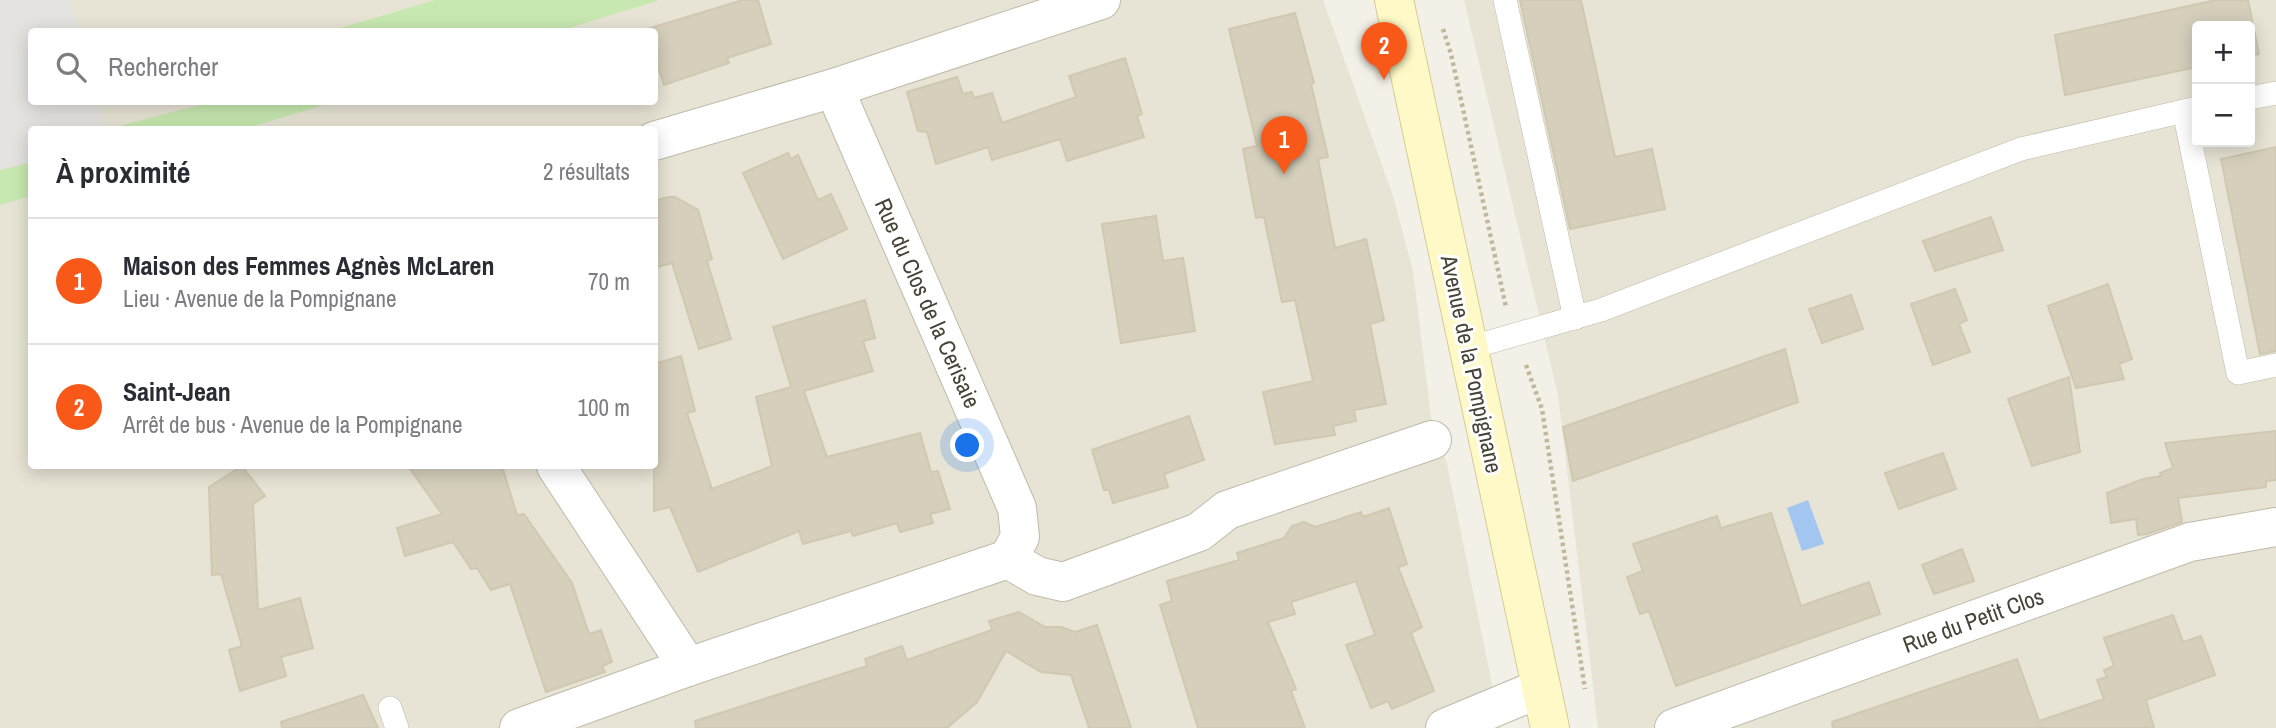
<!DOCTYPE html>
<html lang="fr">
<meta charset="utf-8">
<style>
body{margin:0;font-family:"Archivo Narrow",sans-serif;background:#f2f2f3;color:#2b2b33}
.controls{position:absolute;right:21px;top:21px;display:grid;overflow:hidden;border-radius:7px;box-shadow:0 4px 18px #0003}
.controls button{width:63px;height:63px;display:grid;place-items:center;padding:0;border:0;border-bottom:2px solid #e1e1e2;background:#fff;color:#2b2b33;font:35px sans-serif}
.you{position:absolute;left:968px;top:446px;width:24px;height:24px;margin:-18px;border:5px solid #fff;border-radius:50%;background:#1a73e8;box-shadow:0 0 0 10px #1a73e833}
.badge{display:grid;place-items:center;width:46px;height:46px;border-radius:50%;background:#f95918;color:#fff;font-size:23px;font-weight:700}
.pin{position:absolute;translate:-50% -58px;filter:drop-shadow(0 2px 4px #0008)}
.pin::after{content:'';position:absolute;top:37px;width:24px;height:21px;background:inherit;clip-path:polygon(0 0,100% 0,50% 100%)}
.list{margin:0;padding:0;list-style:none}
h2{display:flex;justify-content:space-between;align-items:center;height:91px;margin:0;padding:0 28px;font-size:30px}
h2 small{font-size:23px;font-weight:400;color:#7c7c81}
.list li{display:grid;grid-template-columns:46px 1fr auto;gap:21px;align-items:center;box-sizing:border-box;height:126px;padding:0 28px;border-top:2px solid #e1e1e2}
.list b{display:block;font-size:26px;white-space:nowrap}
.list p{margin:0;font-size:23px;white-space:nowrap;color:#7c7c81}
.list em{font-size:23px;font-style:normal;color:#7c7c81}
.icon{flex:none;width:38px;height:38px;fill:none;stroke:currentColor;stroke-width:2;stroke-linecap:round;stroke-linejoin:round}
.map{position:relative;flex:none;width:2276px;height:728px;overflow:hidden}
.search{position:absolute;background:#fff;box-shadow:0 4px 18px #0003;left:28px;top:28px;width:630px;height:77px;display:flex;align-items:center;gap:18px;box-sizing:border-box;padding:0 24px;border-radius:7px;color:#7c7c81;font-size:26px}
.panel{position:absolute;background:#fff;box-shadow:0 4px 18px #0003;left:28px;top:126px;width:630px;height:343px;border-radius:7px}
.map>svg:first-child{display:block}
.residential{fill:#e7e4d5;fill-rule:evenodd}
.green{fill:#c7e8b0}
.parking{fill:#e4e3df}
.water{fill:#a3c6f0}
.building{fill:#d5cfbc;stroke:#d0c8b0;stroke-width:2}
.lines{fill:none;stroke-linecap:round;stroke-linejoin:round}
.lane-casing{stroke:#bfbaa9;stroke-width:24}
.street-casing{stroke:#bfbaa9;stroke-width:40}
.secondary-casing{stroke:#d3cc97;stroke-width:40}
.path{stroke:#c1b89b;stroke-width:4.5;stroke-dasharray:3.5 3.5;stroke-linecap:butt}
.lane{stroke:#fff;stroke-width:23}
.street{stroke:#fff;stroke-width:38}
.secondary{stroke:#fef9c6;stroke-width:38}
.labels{text-anchor:middle;dominant-baseline:central;stroke-width:6;stroke-linejoin:round;paint-order:stroke}
.street-label{font-size:23px;fill:#464236;stroke:#fff}
</style>
<div class="map">
<svg width="2276" height="728" viewBox="0 0 2276 728">
<rect width="100%" height="100%" fill="#f3f1e7"/>
<g class="residential">
<path d="M0 0H1323L1393 196 1413 271 1431 417 1447 464 1501 728H0ZM32 32H654V102H32ZM32 130H654V466H32Z"/>
<path d="M1464 0H2276V728H1598L1558 395ZM2197 26H2250V142H2197Z"/>
</g>
<g class="green">
<path d="M435 0H660L559 31H330Z"/>
<path d="M212 102H334L244 129H107Z"/>
<path d="M31 162V196L0 205V170Z"/>
</g>
<path class="parking" d="M0 0H70L79 31 32 32V102H97L105 129 32 130 31 162 0 170Z"/>
<path class="water" d="M1808 500 1824 544 1802 551 1787 508Z"/>
<g class="building">
<path d="M743 0H758L771 44 727 58 729 63 664 85 654 53V32L647 29Z"/>
<path d="M1520 0H1581L1615 157 1652 149 1665 209 1570 229Z"/>
<path d="M2216 0H2248L2259 54 2250 56V26H2197V67L2065 95 2055 35Z"/>
<path d="M1295 13 1314 83 1311 84 1328 157 1318 159 1335 248 1366 239 1384 320 1370 324 1386 404 1354 410 1356 421 1333 426 1335 435 1275 444 1263 392 1313 381 1295 300 1282 302 1264 217 1256 218 1243 149 1257 146 1229 29Z"/>
<path d="M1125 58 1142 114 1137 116 1144 137 1067 161 1060 139 992 160 988 147 936 164 927 132 918 131 907 92 957 77 963 94 972 92 974 98 992 93 1002 123 1076 97 1069 76Z"/>
<path d="M2276 147V351L2260 354 2221 159Z"/>
<path d="M788 153 791 159 798 155 818 200 831 194 847 229 783 259 743 173Z"/>
<path d="M669 197H675L698 210 712 259 707 261 731 339 699 349 672 263 654 268V201Z"/>
<path d="M1156 216 1163 261 1183 258 1195 331 1121 343 1102 224Z"/>
<path d="M1991 217 2003 250 1935 271 1923 241Z"/>
<path d="M2108 284 2132 359 2119 364 2124 379 2076 388 2048 306Z"/>
<path d="M1955 289 1967 320 1959 324 1970 352 1933 365 1911 304Z"/>
<path d="M1851 295 1863 329 1822 343 1809 309Z"/>
<path d="M865 300 875 338 863 341 873 371 804 391 827 457 920 433 931 472 938 471 950 509 930 514 933 523 900 532 897 523 853 536 851 531 803 544 799 531 698 572 670 507 654 511V364L681 356 695 411 687 413 712 489 772 466 756 397 791 387 773 327Z"/>
<path d="M1785 349 1798 402 1573 481 1563 427Z"/>
<path d="M2069 377 2080 452 2032 466 2008 399Z"/>
<path d="M1189 416 1204 460 1164 474 1168 487 1113 503 1109 490H1104L1092 450Z"/>
<path d="M2276 431V480L2266 481V487L2178 498 2182 522 2147 534 2138 535 2136 519 2111 523 2107 493 2143 479 2161 476 2160 473 2173 468 2165 443Z"/>
<path d="M1943 453 1956 489 1899 509 1885 473Z"/>
<path d="M242 466 265 496 253 504 258 610 300 598 313 648 281 657 286 676 240 691 229 650 242 646 221 574 212 575 209 487Z"/>
<path d="M408 466H502L517 515 524 514 572 583 589 634 601 630 612 662 602 666 605 672 546 692 510 584 491 590 477 568 471 569 453 542 405 556 397 528 442 514Z"/>
<path d="M1389 508 1407 564 1398 567 1422 627 1411 633 1434 691 1392 709 1388 701 1371 708 1346 645 1375 635 1356 581 1291 602 1295 614 1268 622 1296 689 1291 691 1305 728H1198L1160 605 1172 601 1167 581 1239 560 1237 553 1284 538 1292 526 1304 522 1316 527 1361 512 1363 517Z"/>
<path d="M1771 513 1801 606 1869 582 1880 614 1676 686 1649 611 1640 614 1627 577 1643 571 1633 544 1717 516 1721 528Z"/>
<path d="M1962 549 1974 581 1934 594 1922 565Z"/>
<path d="M1019 612 1045 627H1061L1075 632 1097 625 1131 728H1089L1071 675 1041 672 1006 651 977 702 947 728H696L695 721 867 666 865 659 902 646 907 660 992 630 989 621Z"/>
<path d="M2173 615 2183 642 2201 636 2215 675 2146 700 2154 728H1833L1832 722 2017 659 2039 721 2104 699 2097 680 2107 677 2104 670 2114 666 2104 638Z"/>
<path d="M363 695 378 728H282L281 722Z"/>
</g>
<g class="lines">
<g class="lane-casing">
<g id="lane">
<path d="M1505 0 1575 318"/>
<path d="M2250 98 2276 93"/>
<path d="M2184 111 2238 373 2276 365"/>
<path d="M1469 348 1601 310 2021 149 2197 108"/>
<path d="M390 708 397 728"/>
</g>
</g>
<g class="street-casing">
<g id="street">
<path d="M834 88 1017 508 1020 537 1008 559"/>
<path d="M654 141 834 88 1101 0"/>
<path d="M556 466 688 667"/>
<path d="M519 728 688 667 1008 559 1037 576 1063 582 1199 532 1227 510 1432 440"/>
<path d="M1445 728 1541 688"/>
<path d="M1674 728 2190 542 2276 527"/>
</g>
</g>
<g class="secondary-casing">
<path id="secondary" d="M1394 0 1550 728"/>
</g>
<g class="path">
<path d="M1443 29 1451 54 1506 307"/>
<path d="M1526 365 1542 409 1585 689"/>
</g>
<use href="#lane" class="lane"/>
<use href="#street" class="street"/>
<use href="#secondary" class="secondary"/>
</g>
<g class="labels">
<g class="street-label">
<text transform="translate(928 303) rotate(66)">Rue du Clos de la Cerisaie</text>
<text transform="translate(1472 364) rotate(78)">Avenue de la Pompignane</text>
<text transform="translate(1973 620) rotate(-20)">Rue du Petit Clos</text>
</g>
</g>
</svg>
<div class="controls">
<button>+</button>
<button>−</button>
</div>
<div class="you"></div>
<div class="pin badge" style="left:1284px;top:174px">1</div>
<div class="pin badge" style="left:1384px;top:80px">2</div>
<div class="search"><svg class="icon" aria-label="search" viewBox="0 0 24 24"><circle cx="10" cy="10" r="6"/><path d="M15 15l6 6"/></svg>Rechercher</div>
<section class="panel">
<h2>À proximité<small>2 résultats</small></h2>
<ul class="list">
<li><span class="badge">1</span><div><b>Maison des Femmes Agnès McLaren</b><p>Lieu · Avenue de la Pompignane</p></div><em>70 m</em></li>
<li><span class="badge">2</span><div><b>Saint-Jean</b><p>Arrêt de bus · Avenue de la Pompignane</p></div><em>100 m</em></li>
</ul>
</section>
</div>
